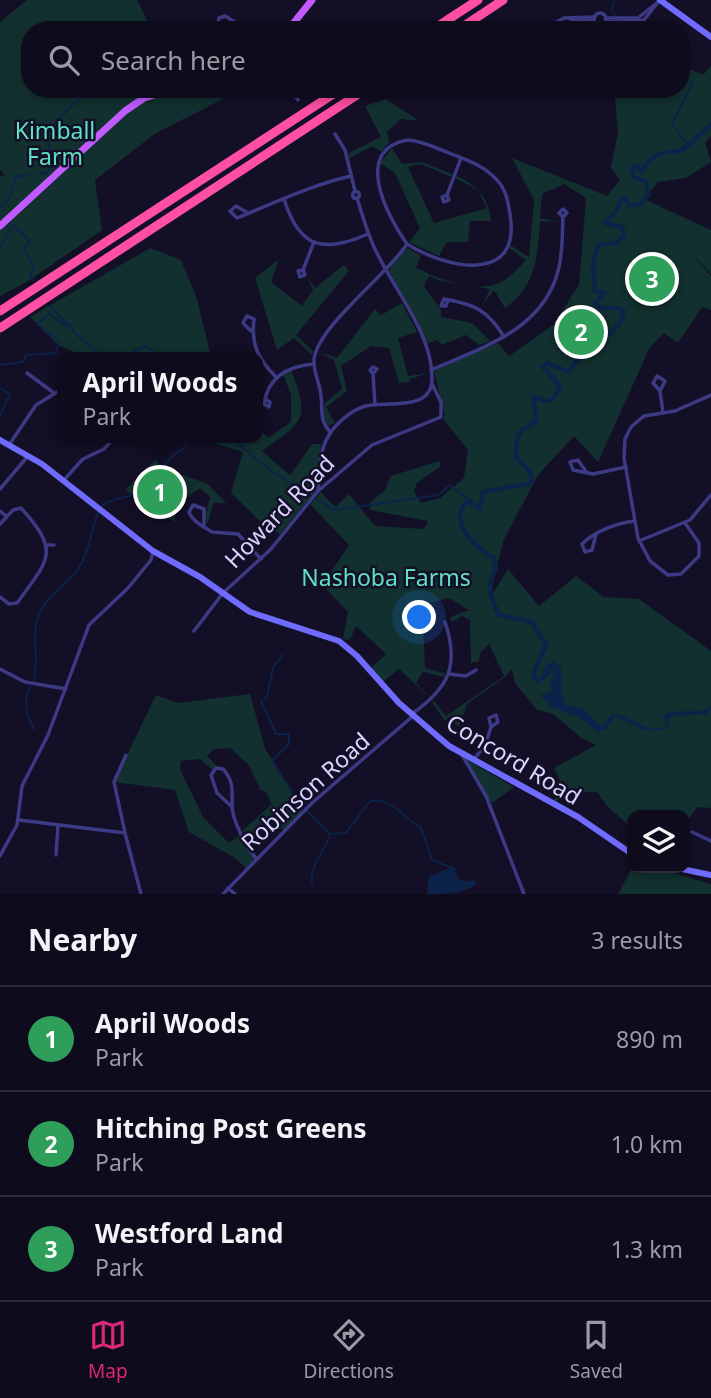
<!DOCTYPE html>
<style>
body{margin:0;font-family:"Noto Sans",sans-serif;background:#171425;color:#f1f3f6}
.controls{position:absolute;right:21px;bottom:21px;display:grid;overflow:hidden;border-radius:14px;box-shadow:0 4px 10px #0003}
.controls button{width:63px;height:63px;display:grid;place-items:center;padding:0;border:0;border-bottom:2px solid #2e2b3b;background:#0e0b1c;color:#f1f3f6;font:35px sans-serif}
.you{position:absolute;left:420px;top:618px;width:24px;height:24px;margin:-18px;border:5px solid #fff;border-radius:50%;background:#1a73e8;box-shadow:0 0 0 10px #1a73e833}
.badge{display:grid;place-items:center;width:46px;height:46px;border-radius:50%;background:#db2777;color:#fff;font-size:23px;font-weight:700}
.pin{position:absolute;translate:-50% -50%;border:4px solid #fff;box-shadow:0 2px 7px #0006}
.popup{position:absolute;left:57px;top:352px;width:206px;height:91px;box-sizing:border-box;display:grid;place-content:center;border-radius:14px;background:#0e0b1c;filter:drop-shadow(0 2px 5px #0005);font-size:23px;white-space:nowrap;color:#9b9ba3}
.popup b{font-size:26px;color:#f1f3f6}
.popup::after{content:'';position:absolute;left:50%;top:100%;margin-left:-14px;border:14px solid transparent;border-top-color:#0e0b1c}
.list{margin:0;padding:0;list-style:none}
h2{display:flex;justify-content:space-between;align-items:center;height:91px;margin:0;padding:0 28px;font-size:30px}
h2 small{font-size:23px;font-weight:400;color:#9b9ba3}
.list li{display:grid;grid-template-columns:46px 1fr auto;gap:21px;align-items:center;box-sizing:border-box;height:105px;padding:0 28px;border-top:2px solid #2e2b3b}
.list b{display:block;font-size:26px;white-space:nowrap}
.list p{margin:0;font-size:23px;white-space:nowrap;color:#9b9ba3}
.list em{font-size:23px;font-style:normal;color:#9b9ba3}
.icon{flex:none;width:38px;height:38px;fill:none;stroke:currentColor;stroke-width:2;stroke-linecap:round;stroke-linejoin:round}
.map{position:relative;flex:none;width:711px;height:894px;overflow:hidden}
.search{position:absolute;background:#0e0b1c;box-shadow:0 4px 10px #0003;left:21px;right:21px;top:21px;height:77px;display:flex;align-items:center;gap:18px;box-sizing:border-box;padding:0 24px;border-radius:28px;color:#9b9ba3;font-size:26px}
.sheet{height:406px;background:#0e0b1c}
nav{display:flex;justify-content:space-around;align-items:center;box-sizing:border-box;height:98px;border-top:2px solid #2e2b3b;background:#0e0b1c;font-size:19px;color:#9b9ba3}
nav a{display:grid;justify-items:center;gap:4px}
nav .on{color:#db2777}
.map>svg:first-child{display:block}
.green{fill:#12302f}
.water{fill:#0c2248}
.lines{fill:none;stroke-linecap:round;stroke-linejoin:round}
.stream{stroke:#0c2248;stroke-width:2}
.river{stroke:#0c2248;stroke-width:4.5}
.minor{stroke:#3d3a85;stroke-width:3.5}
.secondary{stroke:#6f6bff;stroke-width:6}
.primary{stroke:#c25bff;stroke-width:7}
.motorway{stroke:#ff4fa3;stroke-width:9}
.labels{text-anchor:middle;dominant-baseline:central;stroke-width:5;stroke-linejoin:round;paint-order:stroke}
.park-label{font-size:23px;fill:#5fe0c0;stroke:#130f26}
.street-label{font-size:23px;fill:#d9d4ff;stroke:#130f26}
</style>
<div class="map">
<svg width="711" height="894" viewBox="0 0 711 894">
<rect width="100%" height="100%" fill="#130f26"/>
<g class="green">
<path d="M27 0H137L152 30H30V89H231L233 94 156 133 95 180 102 230 27 282 0 296V176L5 175 0 170V22Z"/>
<path d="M681 65 703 75 711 66V136L705 142 711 162 686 178 658 182 644 199 711 230V274L687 248 711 276V310L702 307 678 343 664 333 650 347 598 462 574 436 538 475 504 539 490 593 492 595 508 569 539 606 576 576 604 597 639 599 711 651V808L697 807 685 825V815H632V828L607 806 597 792 568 793 555 802 552 801 565 791 554 768 596 745 580 737 553 714 537 710 515 683 512 669 506 676 467 704 459 727 449 717 445 721 432 702 434 701 446 716 504 676 489 644 480 653 479 661 471 663 470 620 462 616 452 622 450 617 469 610 449 598 429 603 423 623 425 668 445 673 444 677 423 672 416 683 430 698 399 669 382 682 371 668 386 654 356 626 350 640 343 639 348 612 322 585 349 545 310 504 321 492 335 507 349 494 375 526 424 529 428 521 370 510V503L385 490 391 476 439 461 441 466 417 483 414 491 421 503 440 498 464 478 468 450 443 419 445 416 434 371 498 343 509 356 553 325 579 285 586 198 564 184 542 194 540 218 560 222 540 221C538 256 536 286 505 308L494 290 482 306 490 289 441 281 429 276 424 286 441 310V317L472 323 490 341 479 345 466 335 442 345 437 340 426 344 418 322 389 271 390 265 408 248 421 256 416 268C440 279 481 297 506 279 513 274 520 266 526 260L509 248 510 245 529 257 534 200 512 158 607 196 620 180 611 167 618 132 614 89H681Z"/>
<path d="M386 99 419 121 401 119 387 132 389 143 381 152 373 146 349 158V153L381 137 365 106Z"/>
<path d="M392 148 402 164 422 162 452 174 451 177 421 164 408 167 434 223 487 208 478 190 455 178 457 176C478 187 488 196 491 221H470L468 242H447L439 256 409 242 420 228 395 173 380 163Z"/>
<path d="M150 248 181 260 197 299 211 357H84L58 345 30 317Z"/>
<path d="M279 259 271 282 302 306 313 290 307 277 315 288 344 265 349 271 296 335 313 351 312 355 294 338 277 350 255 278Z"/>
<path d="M402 303 417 332 398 338 408 376 429 373 410 379V382L399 383 389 348 371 346 341 366 347 391 326 407 335 423 327 426 324 419V404L342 389 334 360 318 352 337 358 375 309 381 315Z"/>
<path d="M291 370C311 420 303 422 262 451L290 475 312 444H321L316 491 280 534 263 524 231 493 243 452 197 438H258V427L268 438 291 422V395L283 374Z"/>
<path d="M156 459 160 467 208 484 226 503H213L208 523 205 520 210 497 200 488 175 506V522L125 490Z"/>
<path d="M250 694 265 748 303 812 284 831 271 818 248 836 242 831 272 804 265 791H261L249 765 230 748 214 749 207 756 219 768 213 770 200 759 181 761 180 769 203 817 229 843 242 834 256 858 247 869 235 858 189 832 175 790 114 782 156 695 178 703Z"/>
<path d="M466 759 514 787 492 803 464 762Z"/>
<path d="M632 868H670V872L711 884V894H618Z"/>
</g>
<g class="water">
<path d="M555 661 561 667 562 694 565 706 581 707 602 727 611 715C630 710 643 737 667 726L663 716C676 706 698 717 711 706V709L707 714 671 716 667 729C647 735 632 725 615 716L607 729 597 732 580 718 551 707 540 695 552 691 550 681 556 669 544 679 540 678 546 665Z"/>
<path d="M454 867 458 878 467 882 473 880 477 883C468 894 444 894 427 894L429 876Z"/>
</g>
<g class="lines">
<g class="stream">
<path d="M614 0 612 9 616 16"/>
<path d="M617 25 632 30"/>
<path d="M681 70 692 84 672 124 688 145"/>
<path d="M52 165 47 133 71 106 94 89"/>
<path d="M39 173 45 174 51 167"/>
<path d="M0 207 10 197 16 177 30 174"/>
<path d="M0 248 13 225 30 241 24 248 34 268 30 275 33 280"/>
<path d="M50 306 78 336 104 357"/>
<path d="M130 357 133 351 147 346 159 357"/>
<path d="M0 365 23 362 26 355 55 353 60 342 37 324 49 314 66 326 70 324"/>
<path d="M0 388 10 394 0 415"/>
<path d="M232 439 271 471 310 495"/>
<path d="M186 446 190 438"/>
<path d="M316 499 334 510 438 495 450 485 472 502"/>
<path d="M102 506C112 497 127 499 139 492 158 481 163 458 184 448"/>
<path d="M282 655 273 668 267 697 261 701 276 734H289V744L272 761 300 804 330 834 346 833 370 801C393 797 403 818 421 828L432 860 455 869"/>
<path d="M34 680C39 659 32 636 37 620 43 597 65 587 78 569 90 551 91 531 98 512"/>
<path d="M30 687C23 702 26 714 34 729"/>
<path d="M312 883C309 866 326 850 330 834"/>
</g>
<path class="river" d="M546 675 538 681 533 675 546 645 532 622 499 615C490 597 486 588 496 569L494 558C475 549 446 518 468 501L480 509 483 492 532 483 530 472 516 457C516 437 517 430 536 422L534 397 545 401 552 399 561 387 543 367 548 363 568 372 586 350 580 347 566 352V347L579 329H587L601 339C611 336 623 322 624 311L618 308H600L595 303 605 293 595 291 593 264 598 245 617 243 624 235 622 227 605 223 616 212 621 200 625 198 629 205H639L649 195 646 182 634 177 631 169 635 166 642 171C652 154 662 151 681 151L711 125"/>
<g class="minor">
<circle cx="600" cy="19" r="6"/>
<path d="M606 18H638L658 2"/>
<path d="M570 19 594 21"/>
<path d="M232 20 225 28 218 24 219 18 225 16 227 17 247 30"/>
<path d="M605 22 644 20 659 1"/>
<path d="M541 30 564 18 595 17"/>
<path d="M290 89 298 100"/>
<path d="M475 90V89"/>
<path d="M335 134 345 150 355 191"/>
<path d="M408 140C423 141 436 148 449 153 466 160 483 165 496 179 506 189 508 201 510 214 522 286 445 268 407 244 387 216 352 149 408 140Z"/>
<circle cx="356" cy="195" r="3.5"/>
<path d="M447 195 442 197 444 202 449 200 447 195 461 158"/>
<path d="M284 199C299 248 323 254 368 234"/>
<path d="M248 213 236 206 230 211 237 218C274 203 311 185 351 176"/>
<path d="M303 270 298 271 300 277 305 275 303 270 314 242"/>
<path d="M448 300 446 306H441L444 299C474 304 488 310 504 337"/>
<path d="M251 331 243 323 247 316 254 319C251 345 258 359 276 377"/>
<path d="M431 370C481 348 543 330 558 271 563 254 562 234 563 217L567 213 563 209 559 213 563 217"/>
<path d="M27 373 54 393"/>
<path d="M373 374 370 370 373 367 377 369 373 374 375 405"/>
<path d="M660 391 665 381 657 376 653 383 660 391 663 413"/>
<path d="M265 399 270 402 269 407 264 404C268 377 288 366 314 364"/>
<path d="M330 432C319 420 323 411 321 396 320 383 313 372 314 359 319 325 388 274 407 244"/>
<path d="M9 445 36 405 62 389"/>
<path d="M587 473 578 460 570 462 573 470 593 474 626 467"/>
<path d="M63 481 83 459 104 449 114 438"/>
<path d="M0 489 28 456"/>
<path d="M318 491C320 472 318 453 329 435 336 423 353 409 366 406 387 401 432 412 432 379 433 335 395 291 377 253 368 236 363 217 357 198"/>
<path d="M0 511 6 516"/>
<path d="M685 523 699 543V556L681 574 668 575 650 561 638 538 624 458 625 439 631 427 644 416 675 411 711 395"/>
<path d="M0 524 13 510 21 508C61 552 49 559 17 603L9 604 0 597"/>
<path d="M204 527V509L193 505 189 512C192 521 204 527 212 532L238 534 261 559"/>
<path d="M596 534 592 550 585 552 582 544C595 531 617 523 635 521"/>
<path d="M639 541 690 520 711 495"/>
<path d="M47 545H54"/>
<path d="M194 631 223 593 271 549 318 491 372 445 441 417V402L432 384"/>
<path d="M0 669 25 682 66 689"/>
<path d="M449 674 466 676 476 670"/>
<path d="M412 714C448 688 460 667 445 622"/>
<path d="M461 753 486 796 524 894"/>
<path d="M473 760 485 746 491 727 498 722 496 715 489 718 491 727"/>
<path d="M232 807 217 793 211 775 216 768 223 769C234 781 232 791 232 806 232 819 247 849 256 858"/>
<path d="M19 820 125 833 141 894"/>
<path d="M692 832 711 841"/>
<path d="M125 833 114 782 126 755"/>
<path d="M56 855 58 825"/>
<path d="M0 856 17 825 22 786 48 735 89 625 128 588 151 560 153 551"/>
<path d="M228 888 235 894"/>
<path d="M223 894 313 802 413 716"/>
</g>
<g class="secondary">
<path d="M660 0 711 37"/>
<path d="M0 440 42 464 153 551 200 577 250 612 339 641 357 656 399 703 449 746 578 817 632 854"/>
<path d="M677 868 711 875"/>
</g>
<g class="primary">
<path d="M288 30 312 0"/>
<path d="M0 226 125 111 144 98 173 89"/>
</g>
<g class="motorway">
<path d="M432 30 478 0"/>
<path d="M458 30 503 0"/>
<path d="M0 311 341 89"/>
<path d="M0 328 366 89"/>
</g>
</g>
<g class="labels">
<g class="park-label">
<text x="55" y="130">Kimball<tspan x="55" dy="26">Farm</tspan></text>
<text x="386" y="577">Nashoba Farms</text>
</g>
<g class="street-label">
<text transform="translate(279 511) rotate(-46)">Howard Road</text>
<text transform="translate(514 759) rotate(31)">Concord Road</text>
<text transform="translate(305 791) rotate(-42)">Robinson Road</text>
</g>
</g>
</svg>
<div class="controls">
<button><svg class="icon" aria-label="layers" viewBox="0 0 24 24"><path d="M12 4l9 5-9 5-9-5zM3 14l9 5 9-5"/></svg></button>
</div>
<div class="you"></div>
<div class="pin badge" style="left:160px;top:492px;background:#2e9e5b">1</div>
<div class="popup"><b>April Woods</b>Park</div>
<div class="pin badge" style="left:581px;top:332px;background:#2e9e5b">2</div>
<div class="pin badge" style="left:652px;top:279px;background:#2e9e5b">3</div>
<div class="search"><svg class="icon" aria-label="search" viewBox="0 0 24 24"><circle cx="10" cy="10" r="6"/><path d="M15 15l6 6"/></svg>Search here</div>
</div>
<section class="sheet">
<h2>Nearby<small>3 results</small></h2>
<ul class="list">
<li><span class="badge" style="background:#2e9e5b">1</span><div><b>April Woods</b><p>Park</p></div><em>890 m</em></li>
<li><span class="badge" style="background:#2e9e5b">2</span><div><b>Hitching Post Greens</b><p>Park</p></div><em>1.0 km</em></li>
<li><span class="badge" style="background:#2e9e5b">3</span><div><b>Westford Land</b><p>Park</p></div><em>1.3 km</em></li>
</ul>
</section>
<nav>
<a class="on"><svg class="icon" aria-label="map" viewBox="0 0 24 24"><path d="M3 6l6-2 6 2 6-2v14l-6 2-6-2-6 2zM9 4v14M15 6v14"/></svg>Map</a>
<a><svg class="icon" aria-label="directions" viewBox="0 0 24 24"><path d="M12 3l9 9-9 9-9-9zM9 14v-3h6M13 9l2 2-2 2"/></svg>Directions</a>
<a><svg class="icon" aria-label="saved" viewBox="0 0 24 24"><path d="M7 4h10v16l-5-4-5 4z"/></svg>Saved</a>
</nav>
